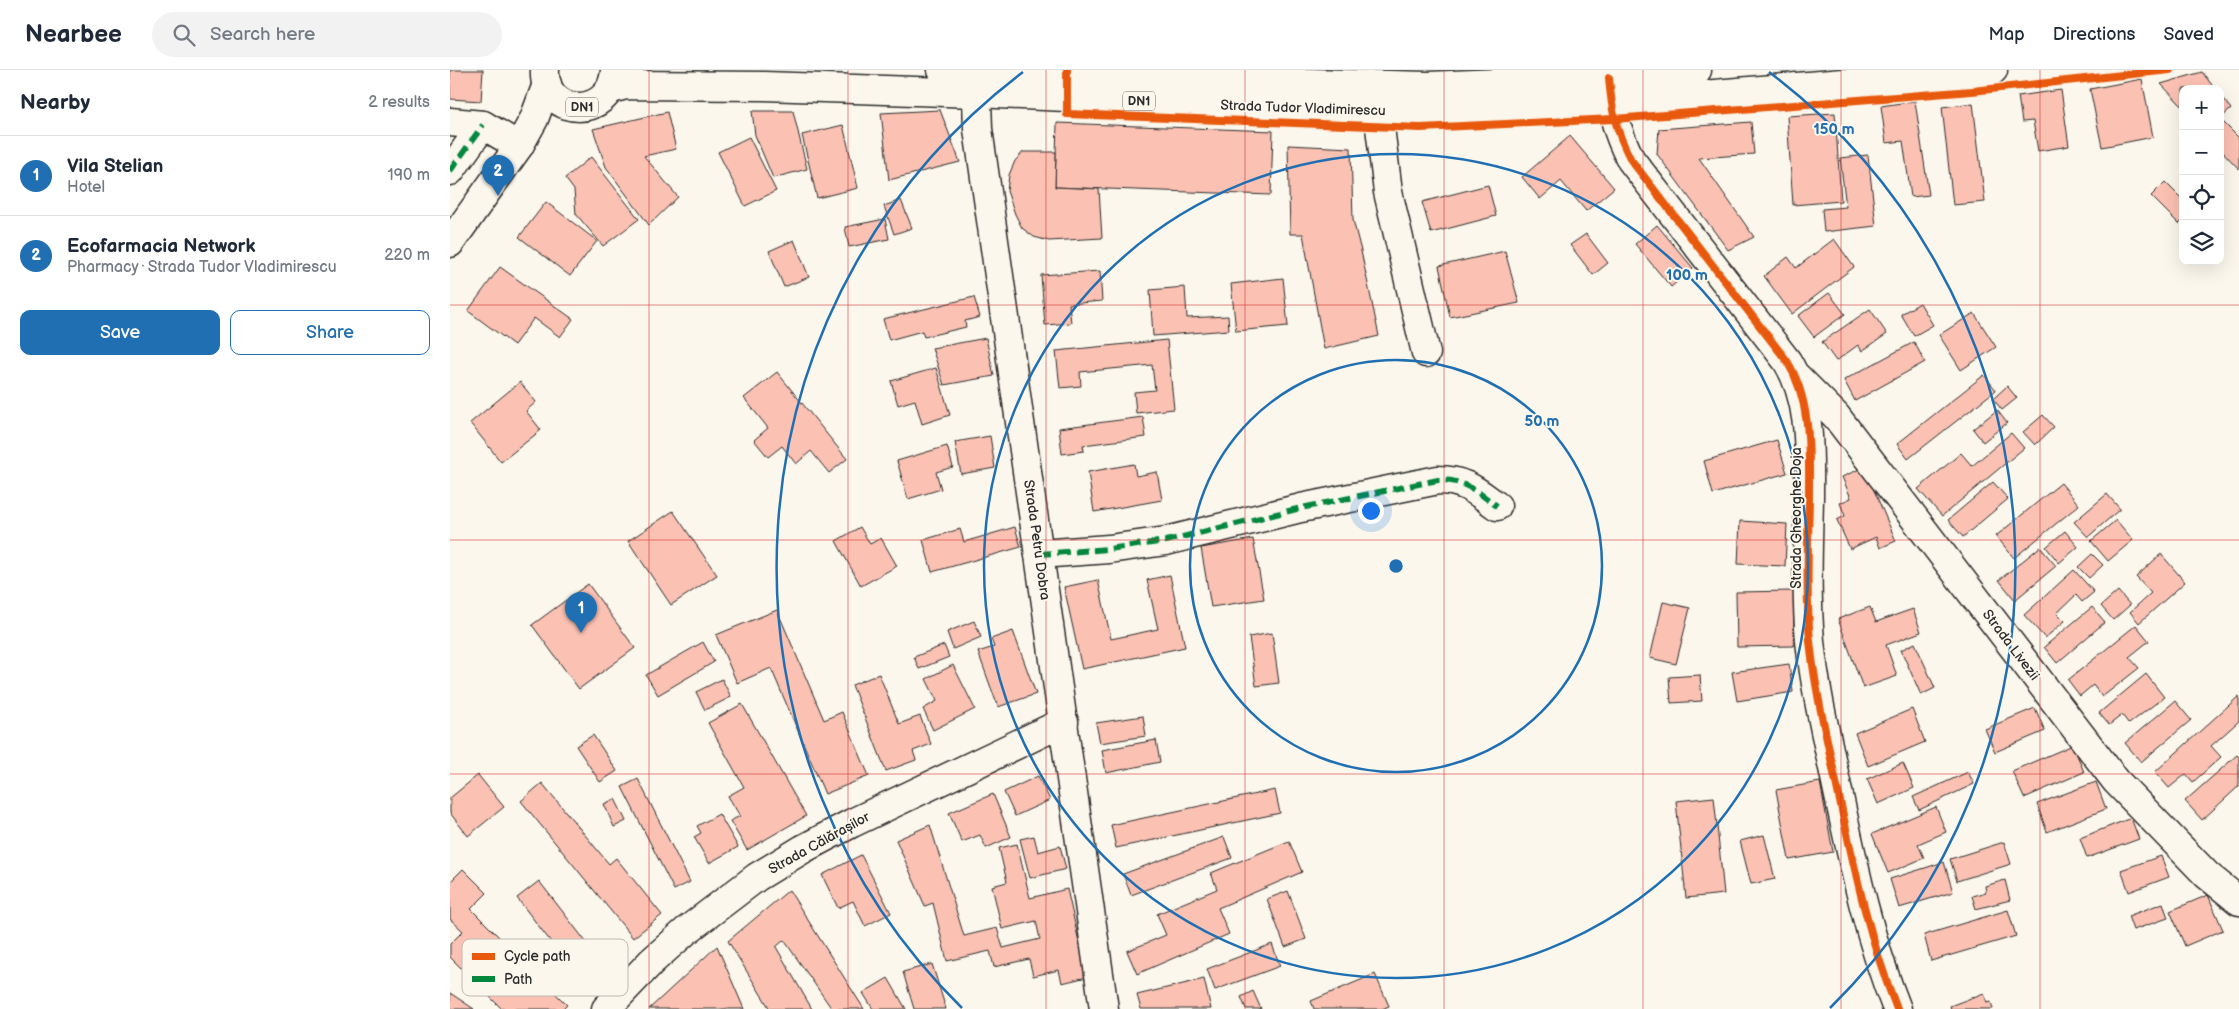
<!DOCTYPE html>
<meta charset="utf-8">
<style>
body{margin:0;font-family:"Balsamiq Sans",sans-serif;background:#f2f2f3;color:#1f2937}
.controls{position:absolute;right:15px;top:15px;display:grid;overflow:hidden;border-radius:10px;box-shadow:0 5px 20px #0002}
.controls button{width:45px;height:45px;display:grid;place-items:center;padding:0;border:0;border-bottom:1px solid #e0e1e3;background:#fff;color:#1f2937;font:25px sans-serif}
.you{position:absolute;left:920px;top:440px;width:18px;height:18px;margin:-12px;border:4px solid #fff;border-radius:50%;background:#1a73e8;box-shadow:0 0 0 8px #1a73e833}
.badge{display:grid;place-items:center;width:32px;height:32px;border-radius:50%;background:#1f6fb2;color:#fff;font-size:16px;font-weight:700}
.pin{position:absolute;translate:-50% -41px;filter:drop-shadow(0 1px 2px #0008)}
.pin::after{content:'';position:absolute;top:26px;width:18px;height:15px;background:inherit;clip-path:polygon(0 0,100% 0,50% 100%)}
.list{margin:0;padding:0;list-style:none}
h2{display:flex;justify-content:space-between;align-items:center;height:65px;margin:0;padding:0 20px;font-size:21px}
h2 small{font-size:16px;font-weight:400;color:#747a83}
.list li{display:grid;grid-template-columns:32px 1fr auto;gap:15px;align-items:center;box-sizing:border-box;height:80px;padding:0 20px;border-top:1px solid #e0e1e3}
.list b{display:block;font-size:19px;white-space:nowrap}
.list p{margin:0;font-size:16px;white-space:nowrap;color:#747a83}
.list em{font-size:16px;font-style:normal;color:#747a83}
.actions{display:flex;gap:10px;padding:15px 20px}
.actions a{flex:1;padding:11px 0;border:1px solid #1f6fb2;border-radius:10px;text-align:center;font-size:18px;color:#1f6fb2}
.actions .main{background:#1f6fb2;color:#fff}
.icon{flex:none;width:28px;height:28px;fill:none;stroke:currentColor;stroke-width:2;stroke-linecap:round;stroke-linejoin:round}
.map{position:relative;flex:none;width:1789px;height:939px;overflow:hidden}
header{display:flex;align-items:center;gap:30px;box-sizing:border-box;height:70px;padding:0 25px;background:#fff;border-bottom:1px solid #e0e1e3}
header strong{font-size:24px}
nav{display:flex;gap:28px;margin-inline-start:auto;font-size:18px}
.search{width:350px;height:45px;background:#f2f2f3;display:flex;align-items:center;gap:12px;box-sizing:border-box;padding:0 18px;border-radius:28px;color:#747a83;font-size:19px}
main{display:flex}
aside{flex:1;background:#fff}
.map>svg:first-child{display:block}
.building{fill:#fbc1b3;stroke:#2b2b2b}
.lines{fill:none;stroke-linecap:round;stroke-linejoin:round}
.minor-casing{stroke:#2b2b2b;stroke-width:31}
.major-casing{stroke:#2b2b2b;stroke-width:31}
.minor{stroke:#fbf7ec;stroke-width:28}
.major{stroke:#fbf7ec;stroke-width:28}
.quiet{stroke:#00873e;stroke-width:6;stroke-dasharray:12 6;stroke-linecap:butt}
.cycleway-casing{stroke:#fbf7ec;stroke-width:11}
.cycleway{stroke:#e8590c;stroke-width:8}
.grid{fill:none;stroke:#d62828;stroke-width:1;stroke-opacity:0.55}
.ring{fill:none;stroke:#1f6fb2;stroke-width:2.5}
.labels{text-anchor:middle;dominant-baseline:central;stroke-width:4;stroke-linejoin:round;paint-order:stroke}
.shield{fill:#fbf7ec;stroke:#696865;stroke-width:1}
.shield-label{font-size:12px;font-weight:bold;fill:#2b2b2b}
.street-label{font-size:14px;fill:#2b2b2b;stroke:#fbf7ec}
.key{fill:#fbf7ec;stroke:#bdbab2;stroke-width:1}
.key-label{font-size:14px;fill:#2b2b2b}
.centre{fill:#1f6fb2;stroke:#fbf7ec;stroke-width:2.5}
.ring-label{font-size:15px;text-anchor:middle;font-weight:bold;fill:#1f6fb2;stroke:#fbf7ec;stroke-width:4;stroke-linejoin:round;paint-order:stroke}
</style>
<header>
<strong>Nearbee</strong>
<div class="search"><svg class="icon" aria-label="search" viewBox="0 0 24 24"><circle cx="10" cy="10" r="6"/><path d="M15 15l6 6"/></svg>Search here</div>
<nav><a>Map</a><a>Directions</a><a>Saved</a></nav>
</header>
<main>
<aside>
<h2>Nearby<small>2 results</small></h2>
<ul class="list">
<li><span class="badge">1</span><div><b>Vila Stelian</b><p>Hotel</p></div><em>190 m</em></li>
<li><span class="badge">2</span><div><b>Ecofarmacia Network</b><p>Pharmacy · Strada Tudor Vladimirescu</p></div><em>220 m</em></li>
</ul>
<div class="actions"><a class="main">Save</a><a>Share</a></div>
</aside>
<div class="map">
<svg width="1789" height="939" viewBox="0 0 1789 939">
<rect width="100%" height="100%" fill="#fbf7ec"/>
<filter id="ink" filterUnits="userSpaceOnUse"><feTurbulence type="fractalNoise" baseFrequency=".02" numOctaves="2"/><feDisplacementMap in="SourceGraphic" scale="10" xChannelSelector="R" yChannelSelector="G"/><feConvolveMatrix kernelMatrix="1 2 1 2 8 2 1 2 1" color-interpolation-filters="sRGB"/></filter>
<g filter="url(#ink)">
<g class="building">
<path d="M0 0H33L31 31 0 29Z"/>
<path d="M1752 2 1765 19H1733V37L1711 14Z"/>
<path d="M1692 9 1703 67 1652 77 1640 19Z"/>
<path d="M1611 20 1619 76 1588 81 1583 51 1572 52 1568 26Z"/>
<path d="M1770 25 1781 39 1770 49Z"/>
<path d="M1465 31 1479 125 1461 127 1453 71 1436 73 1431 36Z"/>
<path d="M1523 33 1535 132 1503 135 1492 37Z"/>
<path d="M490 40 510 92 439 110 431 43Z"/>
<path d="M302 41H343L357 99 323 108 305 65Z"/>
<path d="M217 42 226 79 194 86 228 127 199 155 156 97 143 59Z"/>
<path d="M1385 43 1391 131 1343 135 1337 46Z"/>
<path d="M1770 49 1789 68V99L1770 79Z"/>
<path d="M1301 52 1304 84 1249 88 1304 167 1278 180 1207 84 1209 59Z"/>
<path d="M607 53 823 61 821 125 605 117Z"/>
<path d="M393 55 408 118 367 128 352 65Z"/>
<path d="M1120 66 1164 118 1136 141 1111 111 1090 129 1072 107Z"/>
<path d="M299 67 326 121 295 136 268 82Z"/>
<path d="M838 75 901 78 903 150 911 181 929 266 874 279 853 164H840Z"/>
<path d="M573 82H606L605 117 649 119 652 168 599 171 584 167 572 158 565 144 557 121 559 105 565 91Z"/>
<path d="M1418 85 1426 156 1374 162 1372 139 1396 137 1390 88Z"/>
<path d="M141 87 189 149 153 176 126 144 124 120 115 108Z"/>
<path d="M1715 112 1733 130V150L1729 154 1701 126Z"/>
<path d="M1038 115 1046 146 981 163 972 132Z"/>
<path d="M451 130 462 158 444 164 434 136Z"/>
<path d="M96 132 147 171 120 206 69 167Z"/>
<path d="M435 149 439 169 399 177 395 157Z"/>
<path d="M1207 155 1243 198 1221 217 1185 174Z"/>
<path d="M1136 164 1158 193 1143 205 1120 175Z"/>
<path d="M1384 169 1404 197 1342 244 1314 206 1338 187 1346 198Z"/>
<path d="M344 170 359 207 334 217 319 181Z"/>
<path d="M1055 181 1069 233 1000 247 989 196Z"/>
<path d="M50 197 123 249 110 267 84 248 64 275 18 241Z"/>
<path d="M650 201 652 231 619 234 621 253 595 255 591 205Z"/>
<path d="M833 208 838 256 786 261 781 214Z"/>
<path d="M735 217 737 248 778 246 779 260 703 266 700 220Z"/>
<path d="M1379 223 1395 244 1364 267 1348 246Z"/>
<path d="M524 227 530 247 515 251 516 257 474 267 472 261 439 270 433 249Z"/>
<path d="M1470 233 1483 255 1464 266 1451 244Z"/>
<path d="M1420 239 1437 264 1412 281 1408 275 1386 291 1372 272Z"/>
<path d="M1524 243 1546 277 1511 300 1489 265Z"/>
<path d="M536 268 544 306 494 315 482 278Z"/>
<path d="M717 270 724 339 686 343 684 322 705 320 702 295 630 302 631 316 610 318 606 281Z"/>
<path d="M1464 272 1475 292 1405 331 1394 310Z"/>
<path d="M486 298 500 345 472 354 465 330 448 335 441 311Z"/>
<path d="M327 302 397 389 379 403 361 381 346 394 332 376 318 387 304 370 318 358 294 328Z"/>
<path d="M1534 305 1546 320 1458 389 1447 374Z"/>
<path d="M70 312 86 332 76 341 91 360 51 392 20 353Z"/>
<path d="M1557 316 1567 328 1552 340 1543 329Z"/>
<path d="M1547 340 1557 353 1533 372 1523 359Z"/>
<path d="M1593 345 1604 357 1585 375 1573 362Z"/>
<path d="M693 347 696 367 633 375 634 381 612 384 609 358Z"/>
<path d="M1561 363 1574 378 1492 446 1468 419 1511 383 1522 396Z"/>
<path d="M540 366 545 398 511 404 505 372Z"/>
<path d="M1327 370 1337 403 1263 424 1254 391Z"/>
<path d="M497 376 503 397 486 402 491 419 458 429 447 391Z"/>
<path d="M684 394 686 406 707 402 712 430 644 442 638 402Z"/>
<path d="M1414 397 1446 471 1430 478 1426 467 1400 479 1387 450 1395 446 1390 433 1401 428 1392 407Z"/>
<path d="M1543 412 1558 429 1513 467 1498 450Z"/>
<path d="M1611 413 1629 435 1564 488 1546 466Z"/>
<path d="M1657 424 1670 439 1638 467 1624 452Z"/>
<path d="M223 441 267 505 221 535 178 471Z"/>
<path d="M1666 450 1683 470 1658 491 1641 471Z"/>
<path d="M1290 451 1337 454 1335 496 1288 494Z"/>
<path d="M410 457 420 474 431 468 447 496 411 516 386 471Z"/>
<path d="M565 457 571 477 482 502 473 470 510 459 514 472Z"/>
<path d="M1615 461 1628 477 1609 493 1596 477Z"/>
<path d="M803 469 814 529 761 537 751 478Z"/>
<path d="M1590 477 1606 496 1565 530 1549 510Z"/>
<path d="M1642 484 1653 495 1639 508 1628 497Z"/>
<path d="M1711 484 1735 512 1689 553 1680 542 1701 523 1686 507Z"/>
<path d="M1624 500 1644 522 1632 532 1626 525 1607 543 1615 551 1595 568 1574 545Z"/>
<path d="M720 505 735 577 632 599 614 517 648 510 661 569 708 559 697 510Z"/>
<path d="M138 514 185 578 129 619 82 555Z"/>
<path d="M1344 521V576L1287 577 1286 522Z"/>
<path d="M1668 521 1680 535 1663 550 1651 536Z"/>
<path d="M1213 532 1240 538 1226 594 1200 588Z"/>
<path d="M1420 537 1426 552 1463 539 1471 562 1436 575 1447 606 1413 618 1388 549Z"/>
<path d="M1642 537 1655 552 1607 593 1594 577Z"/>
<path d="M327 540 374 650 392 642 419 706 375 724 321 598 287 613 266 565Z"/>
<path d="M524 551 531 567 503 579 497 562Z"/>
<path d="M1686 555 1699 571 1679 587 1689 598 1652 627 1643 615 1630 626 1618 610Z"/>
<path d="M563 561 586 624 548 637 528 582 544 577 541 569Z"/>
<path d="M822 563 829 613 806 616 799 567Z"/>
<path d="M253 572 264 592 208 625 196 605Z"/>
<path d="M1465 573 1485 618 1471 625 1451 580Z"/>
<path d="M494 575 499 587 469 599 464 587Z"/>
<path d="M1339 594 1343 622 1287 631 1282 602Z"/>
<path d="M503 595 525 639 483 660 473 639 487 631 476 609Z"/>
<path d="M429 604 449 654 470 646 481 674 463 681 466 690 436 701 402 615Z"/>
<path d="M1696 604 1714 627 1679 654 1672 645 1659 655 1649 643Z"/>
<path d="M1250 605 1252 631 1221 633 1219 607Z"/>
<path d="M272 609 281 627 255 640 246 622Z"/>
<path d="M1789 626V651L1761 676 1771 687 1743 712 1736 704 1719 718 1705 702Z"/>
<path d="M1725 631 1741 650 1691 692 1675 673Z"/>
<path d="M292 634 356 746 297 780 280 751 290 746 278 726 294 717 258 653Z"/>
<path d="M1585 638 1595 661 1545 682 1535 659Z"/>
<path d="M1462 639 1475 672 1418 696 1405 663Z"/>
<path d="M693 646 696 666 650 673 646 653Z"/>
<path d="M143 665 167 701 150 712 126 676Z"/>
<path d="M706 670 710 692 656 703 652 680Z"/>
<path d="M1623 675 1634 702 1574 728 1562 701Z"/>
<path d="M1787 685 1789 687V716L1752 750 1735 731Z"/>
<path d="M1453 693 1464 718 1428 734 1417 709Z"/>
<path d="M1518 702 1524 714 1469 740 1463 727Z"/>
<path d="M28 705 54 737 18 766 0 743V728Z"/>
<path d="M588 706 600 730 565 746 554 722Z"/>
<path d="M188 709 240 812 224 820 172 717Z"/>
<path d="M1370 712 1383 782 1339 790 1326 720Z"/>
<path d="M1646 712 1656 739 1597 762 1587 734Z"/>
<path d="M92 713 159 794 166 788 212 845 183 868 71 731Z"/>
<path d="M825 720 830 743 666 778 661 755Z"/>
<path d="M543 724 561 767 536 778 530 765 512 772 499 743Z"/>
<path d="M1264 727 1274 824 1236 828 1226 731Z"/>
<path d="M165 729 176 751 164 757 154 734Z"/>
<path d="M1486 737 1496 762 1468 774 1474 788 1438 803 1422 764Z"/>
<path d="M269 744 288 777 259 793 244 767 251 763 247 756Z"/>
<path d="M1681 748 1689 769 1637 788 1630 768Z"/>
<path d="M480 755 514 866 547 858 553 878 590 869 586 851 552 859 542 816 557 812 549 778 567 774 580 828 617 819 637 907 612 913 609 900 583 906 579 889 544 897 540 881 497 891 483 833 475 836 446 770Z"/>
<path d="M1314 765 1325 809 1301 814 1290 771Z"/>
<path d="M584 766 588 782 610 776 616 799 580 808 570 769Z"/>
<path d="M774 767 782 788 681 825 673 804Z"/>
<path d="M839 771 852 802 768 838 779 864 687 904 677 881 716 865 707 844 767 819 761 803Z"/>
<path d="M1554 772 1561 794 1507 811 1500 789Z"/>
<path d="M411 785 441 843 415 856 403 831 388 838 372 805Z"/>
<path d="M1711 786 1719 807 1679 822 1671 800Z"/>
<path d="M1494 792 1503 822 1449 838 1440 809Z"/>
<path d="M13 799 37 823 21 839 117 935 113 939H52L0 887V874L13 861 0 849V812Z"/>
<path d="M1555 810 1560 830 1526 839 1522 826 1536 822 1535 816Z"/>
<path d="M89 811 150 890 128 907 67 828Z"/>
<path d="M339 820 414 939H382L334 870 326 877 362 939H320L278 871Z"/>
<path d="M838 821 856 869 835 877 817 829Z"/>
<path d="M1758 825 1773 860 1735 876 1720 841Z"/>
<path d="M1713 833 1718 848 1683 860 1678 846Z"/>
<path d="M1558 840 1566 866 1481 891 1474 865Z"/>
<path d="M822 874 830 896 765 920 757 899Z"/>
<path d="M267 876 294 939H199Z"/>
<path d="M482 894 496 939H464L453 902Z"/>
<path d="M925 904 939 936 932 939H864L861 931Z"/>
<path d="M438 908 456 939H423L413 923Z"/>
<path d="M754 909 761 939H691L687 925Z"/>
<path d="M803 921 811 939H796L791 927Z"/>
<path d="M0 923 24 939H0Z"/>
<path d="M1534 923 1537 933 1541 932 1543 939H1501L1500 936Z"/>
</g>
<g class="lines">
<g class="minor-casing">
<g id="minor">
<path d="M526 1 528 59 654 939"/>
<path d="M1159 9C1162 42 1166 61 1181 90L1337 291C1362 332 1359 382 1359 428 1358 475 1356 524 1360 571 1365 620 1377 669 1387 717 1403 792 1418 867 1447 939"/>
<path d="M928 41 938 122 976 283"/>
<path d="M0 52 33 55 69 76"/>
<path d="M0 101 33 55"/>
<path d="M1347 307 1386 346 1666 711 1757 805 1789 831"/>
<path d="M589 484 659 479 716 471 851 438 988 410C1015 410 1026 421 1047 436"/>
<path d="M156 939 202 891 236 861 307 807 353 779 402 753 614 652"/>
</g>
</g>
<g class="major-casing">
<g id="major">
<path d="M95 0C92 46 160 52 165 1"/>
<path d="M492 0 629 7 978 16 1159 8 1247 0"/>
<path d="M161 19 176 15 314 16 526 23 976 43 1172 32 1543 0"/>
<path d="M0 173 69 76 84 49 97 14"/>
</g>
</g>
<use href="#minor" class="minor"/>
<use href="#major" class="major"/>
<g class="quiet">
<path d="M0 101 33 55"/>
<path d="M589 484 659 479 716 471 851 438 988 410C1015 410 1026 421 1047 436"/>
</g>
<g class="cycleway-casing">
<g id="cycleway">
<path d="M617 0V44L970 58 1164 49 1522 21 1720 0"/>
<path d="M1159 8C1162 42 1165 59 1181 90L1337 291C1362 332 1359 382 1359 428 1358 475 1356 524 1360 571 1365 620 1377 669 1387 717 1403 792 1418 867 1447 939"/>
</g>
</g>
<use href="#cycleway" class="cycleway"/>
</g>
</g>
<path class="grid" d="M199 0V939M398 0V939M596 0V939M795 0V939M994 0V939M1193 0V939M1391 0V939M1590 0V939M0 235H1789M0 470H1789M0 704H1789"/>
<g class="ring">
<circle cx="946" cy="496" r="206"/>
<circle cx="946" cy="496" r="412"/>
<path d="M512 938A619 619 0 0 1 573 2M1319 2A619 619 0 0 1 1380 938"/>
</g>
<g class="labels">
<g class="shield">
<rect x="673" y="21.5" width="32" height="19" rx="4"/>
<rect x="116" y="27.5" width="32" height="19" rx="4"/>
</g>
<g class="shield-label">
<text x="689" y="31">DN1</text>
<text x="132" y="37">DN1</text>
</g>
<g class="street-label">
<text transform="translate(853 38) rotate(2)">Strada Tudor Vladimirescu</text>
<text transform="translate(1346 448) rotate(-90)">Strada Gheorghe Doja</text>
<text transform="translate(587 470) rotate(82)">Strada Petru Dobra</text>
<text transform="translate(1561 575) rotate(53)">Strada Livezii</text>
<text transform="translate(369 773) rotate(-29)">Strada Călărașilor</text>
</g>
</g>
<rect x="12" y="869" width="166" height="57" rx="8" class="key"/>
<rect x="22" y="883" width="23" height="7" fill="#e8590c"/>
<rect x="22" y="906" width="23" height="6" fill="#00873e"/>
<g class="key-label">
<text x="54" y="891">Cycle path</text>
<text x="54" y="914">Path</text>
</g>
<circle cx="946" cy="496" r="8" class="centre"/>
<g class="ring-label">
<text x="1384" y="64">150 m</text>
<text x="1237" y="210">100 m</text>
<text x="1092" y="356">50 m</text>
</g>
</svg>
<div class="controls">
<button>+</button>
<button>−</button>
<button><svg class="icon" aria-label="locate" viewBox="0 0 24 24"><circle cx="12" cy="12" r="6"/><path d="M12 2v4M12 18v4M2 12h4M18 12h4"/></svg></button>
<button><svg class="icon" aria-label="layers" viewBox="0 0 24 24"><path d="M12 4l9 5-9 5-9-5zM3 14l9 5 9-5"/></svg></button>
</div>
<div class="you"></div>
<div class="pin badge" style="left:131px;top:563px">1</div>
<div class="pin badge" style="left:48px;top:126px">2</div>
</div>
</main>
